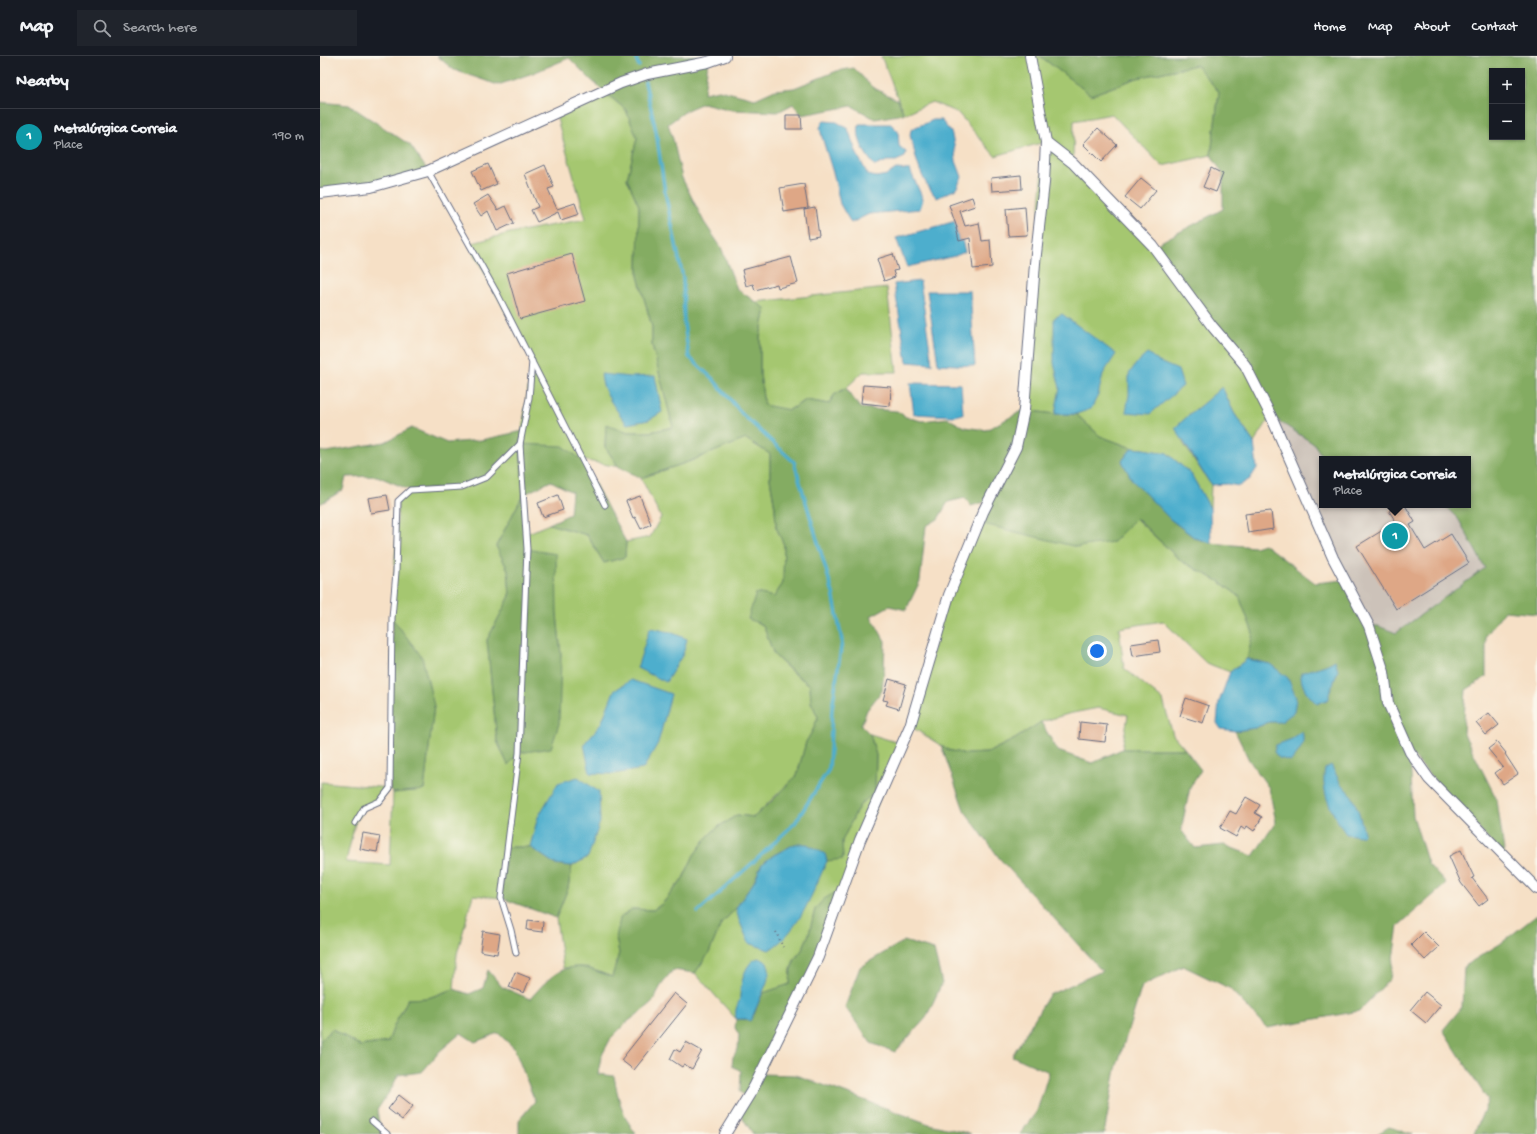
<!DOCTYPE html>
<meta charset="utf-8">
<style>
body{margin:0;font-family:"Gochi Hand",sans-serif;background:#20242c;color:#f1f3f6}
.controls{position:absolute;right:12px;top:12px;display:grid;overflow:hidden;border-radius:0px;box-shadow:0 1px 3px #0004}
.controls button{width:36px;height:36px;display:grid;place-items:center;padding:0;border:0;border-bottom:1px solid #363941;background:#171b24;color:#f1f3f6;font:20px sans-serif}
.you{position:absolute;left:777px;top:595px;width:14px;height:14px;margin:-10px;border:3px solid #fff;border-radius:50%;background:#1a73e8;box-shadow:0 0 0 6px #1a73e833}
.badge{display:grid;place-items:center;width:26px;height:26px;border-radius:50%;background:#8c9099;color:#fff;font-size:13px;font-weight:700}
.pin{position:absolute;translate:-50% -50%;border:2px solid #fff;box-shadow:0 1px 4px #0006}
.popup{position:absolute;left:999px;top:400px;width:152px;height:52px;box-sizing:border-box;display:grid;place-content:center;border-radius:0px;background:#171b24;filter:drop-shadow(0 1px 3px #0005);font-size:13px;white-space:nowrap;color:#9ea1a6}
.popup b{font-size:15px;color:#f1f3f6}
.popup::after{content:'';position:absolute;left:50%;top:100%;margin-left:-8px;border:8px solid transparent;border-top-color:#171b24}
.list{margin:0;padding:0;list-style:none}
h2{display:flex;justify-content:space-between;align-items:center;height:52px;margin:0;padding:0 16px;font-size:17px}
h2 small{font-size:13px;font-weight:400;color:#9ea1a6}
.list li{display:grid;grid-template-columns:26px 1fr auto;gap:12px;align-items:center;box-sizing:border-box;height:56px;padding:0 16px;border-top:1px solid #363941}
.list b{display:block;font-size:15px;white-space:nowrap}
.list p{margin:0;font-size:13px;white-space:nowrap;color:#9ea1a6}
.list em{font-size:13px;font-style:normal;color:#9ea1a6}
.icon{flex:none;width:22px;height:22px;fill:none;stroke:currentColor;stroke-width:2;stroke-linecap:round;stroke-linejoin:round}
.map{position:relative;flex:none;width:1217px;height:1078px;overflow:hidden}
header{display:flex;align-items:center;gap:24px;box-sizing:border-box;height:56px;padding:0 20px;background:#171b24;border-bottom:1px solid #363941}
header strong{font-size:19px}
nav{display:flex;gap:22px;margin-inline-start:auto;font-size:14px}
.search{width:280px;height:36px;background:#20242c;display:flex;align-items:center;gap:10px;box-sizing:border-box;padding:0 14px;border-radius:0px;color:#9ea1a6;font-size:15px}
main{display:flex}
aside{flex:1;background:#171b24}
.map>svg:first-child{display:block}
.industrial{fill:#ccc2b9}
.green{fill:#a5c770;stroke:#607b67}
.forest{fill:#84ac62;stroke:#506e60;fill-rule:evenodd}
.water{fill:#4eaecd;stroke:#346e96}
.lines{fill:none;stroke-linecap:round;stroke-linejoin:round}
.stream{stroke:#4eaecd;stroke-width:3.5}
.building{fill:#dea786}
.lane-casing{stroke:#686d82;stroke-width:7}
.street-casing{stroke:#686d82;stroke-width:12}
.path{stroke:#686d82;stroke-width:2;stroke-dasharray:1 3;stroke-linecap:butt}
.lane{stroke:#fff;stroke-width:5}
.street{stroke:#fff;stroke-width:10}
</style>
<header>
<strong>Map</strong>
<div class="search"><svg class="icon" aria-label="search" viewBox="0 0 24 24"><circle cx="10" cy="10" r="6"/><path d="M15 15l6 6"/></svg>Search here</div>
<nav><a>Home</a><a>Map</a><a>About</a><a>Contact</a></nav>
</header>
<main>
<aside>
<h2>Nearby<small></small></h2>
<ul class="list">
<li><span class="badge" style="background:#0f9aa8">1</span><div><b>Metalúrgica Correia</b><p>Place</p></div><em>190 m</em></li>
</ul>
</aside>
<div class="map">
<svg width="1217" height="1078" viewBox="0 0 1217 1078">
<rect width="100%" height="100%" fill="#fbf7ec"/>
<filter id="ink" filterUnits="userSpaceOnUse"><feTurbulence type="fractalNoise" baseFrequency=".025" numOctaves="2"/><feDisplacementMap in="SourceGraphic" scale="8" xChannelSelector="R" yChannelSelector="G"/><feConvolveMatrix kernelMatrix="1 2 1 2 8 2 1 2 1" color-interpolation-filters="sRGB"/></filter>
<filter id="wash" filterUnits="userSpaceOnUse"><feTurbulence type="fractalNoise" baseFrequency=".012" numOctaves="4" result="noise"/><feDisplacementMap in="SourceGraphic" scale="16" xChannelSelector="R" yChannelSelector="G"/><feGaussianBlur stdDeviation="0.9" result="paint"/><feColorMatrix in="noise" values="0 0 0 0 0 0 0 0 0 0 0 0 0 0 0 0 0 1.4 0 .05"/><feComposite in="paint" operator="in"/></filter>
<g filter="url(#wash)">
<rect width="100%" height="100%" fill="#f6e0c6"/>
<path class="industrial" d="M951 360 994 388 1004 403H1002V449H1124L1139 464 1165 512 1076 577 1059 570H1049Z"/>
<g class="green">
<path d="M561 0H720L771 39 817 22 876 9 899 36 891 99 842 110 792 58 754 65 753 107 833 190 925 309 951 360 934 387 914 357 902 331 884 347 868 359 863 387 891 429 890 452 871 418 847 397 824 393 812 392 780 380 756 358H735L704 354 725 86 675 100 638 57 612 46 584 58Z"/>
<path d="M283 35 306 54 317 82 307 123 319 150 318 220 332 271V289L353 371 330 376H308L286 368 285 391 299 411 262 404 203 439 176 490 188 514 190 540 167 584 177 685 188 709 241 599 237 558 207 493 206 478 229 468 267 479 284 507 305 501 306 486 330 481 341 461 321 422 368 406 426 383 450 398V423L455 452 456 471 464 489 463 527 454 541 443 569 454 599 473 617 490 629 491 646 498 661 493 674 486 686 477 719 434 761 417 759 398 771 388 780 374 799 363 822 342 848 333 854 312 853 296 882 299 897 292 921 265 911 243 912 236 862 248 832 252 810 268 801 218 761 210 791H187L181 842 153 839 137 898 134 933 108 942 88 943 74 970 68 986 40 990 13 973 0 985 1 726 70 732 60 745 44 752 35 767 26 806 70 809 73 737 104 734 114 650 72 562 78 445 90 434 200 388 212 305 149 188 190 177 266 163 235 56Z"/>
<path d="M567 232 577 316H543L526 332 514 339 510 348 486 344 469 354 444 350 440 318V281L446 253 435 246Z"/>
<path d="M815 462 861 505 900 526 919 540 933 577 927 603 910 616 886 607 843 565 799 572 804 612 843 644 853 679 865 693H802L808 659 778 652 748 658 721 666 695 683 667 697 646 698 628 694 590 670 629 539 659 467 793 486Z"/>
<path d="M550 678 582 688 523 832 495 853 489 878 482 894 474 903 471 914 470 928 443 937 438 947 434 959 426 963H416L375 917 389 897 401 868 416 852 434 826 442 808 475 788 523 803 522 785 539 750 555 736 556 699Z"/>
</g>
<g class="forest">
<path d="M117 0H375L388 6 384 37 399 34 435 43 455 34 474 32 517 15 534 12 552 31 578 44 584 58 555 63 532 50 482 59 473 48 458 56 412 54 383 47 367 54 348 68 353 83 362 122 384 166 401 191 417 233 446 253 440 281V318L444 349 469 354 486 344 509 348 514 339 526 332 540 352 577 355 586 361 602 365 627 362 644 371 666 374 704 354 735 358H756L780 380 812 392 802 405 850 463 875 482 891 487 935 491 944 488 995 527 1024 524 1048 570H1058L1076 577 1165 512 1139 464 1124 449H1148V403H1004L994 388 951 360 925 309 833 190 903 153V118L891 99 899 36 876 9 817 22 771 39 720 0H1217V558L1184 555 1166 580V621L1146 634 1143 676 1177 744 1185 802 1090 697 1093 760 1108 808 1126 828 1078 870 1070 923 1039 955 947 972 909 932 863 910 822 930 796 1013 784 1078H700L717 1055 729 1016 692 1000 729 939 782 915 680 803 644 754 621 689 628 694 646 698 667 697 695 683 721 666 738 695 772 707 802 693H865L881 714 870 732 861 774 875 792 904 789 933 800 956 766 949 732 929 704 915 675 935 672 949 666 961 665 950 608 927 603 933 577 919 540 900 526 861 505 816 462 793 486 757 491 659 467 669 445 651 450 645 442 628 446 618 463 606 470 600 525 586 554 569 550 551 560 565 585 564 614 562 635 547 654 541 669 550 678 556 699 555 736 539 750 522 785 523 803 507 805 504 798 475 788 454 799 442 808 434 826 416 852 401 868 389 897 375 917 353 914 343 926 331 948 306 967 291 982 281 1001 278 1018 294 1020C298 1043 302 1059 316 1078H199V1064L215 1045 194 992 178 977 155 986 141 977 120 995 102 1016 78 1019 72 1032 57 1054 61 1078H7L3 1076 0 1078V985L12 973 40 990 68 986 74 970 88 943 108 942 134 933 149 938 163 932 168 914 182 931 210 943C225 926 241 906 266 912 275 914 283 918 292 921L299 897 296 882 300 862 312 853 333 854 342 848 363 823 374 799 388 780 398 771 417 759 434 761 453 744 477 719 486 686 493 674 498 661 491 646 490 629 474 617 454 599 443 569 428 563 436 537 454 541 463 527 464 489 456 471 455 451 450 423V398L426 383 368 406 321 422 299 411 285 391 286 368 308 376H330L353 371 332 289V271L318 220 319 150 307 123 317 82 306 54 270 23 249 2 213 17 178 29 134 14ZM1172 15H1202V81H1172Z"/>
<path d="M0 46 29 49 90 89 108 115 0 137Z"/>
<path d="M92 372 127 387 161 384 203 375 200 388 243 390 262 404 306 486 305 501 284 507 267 479 229 468 250 458 252 436 231 425 203 439 207 493 236 498 237 558 241 599 239 668 231 692 199 697 188 709 177 685 167 584 190 540 188 514 176 490 203 439 200 389 167 421 142 431 90 434 57 420 26 421 23 434 0 448V395L7 396 65 386Z"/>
<path d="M72 562 102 601 114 650 104 734 73 737 70 732Z"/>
<path d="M187 791H210L235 808 252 810 248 832 236 862 181 842Z"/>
<path d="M523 832 498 901 441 1018 476 1019 609 1068 651 1078H433L419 1056 428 1042 420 1036 421 1015 412 1010 413 1001 418 993 419 979 415 972 416 963H426L434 959 438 947 443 937 470 928 471 914 475 903 482 894 489 878 495 853 504 843Z"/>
<path d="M1217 859V1078H1154L1168 1044 1123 974 1142 951 1144 910 1180 888Z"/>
<path d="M584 885 614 894 622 927 606 962 575 996 551 987 525 951 540 911Z"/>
<path d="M1069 1071 1093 1078H1057Z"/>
</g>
<g class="water">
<path d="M613 64H621L631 76 634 88 636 105 642 121 636 133 617 142C599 122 597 104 590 79L591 74C597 69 606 68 613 64Z"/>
<path d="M503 65 517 66 528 73 537 98 548 119 556 121 567 119 576 113 590 114 603 143 600 153 549 158 531 167 520 148 514 120 502 81 500 72Z"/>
<path d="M539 68H571L578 75 579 90 586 96 585 101 576 105H567L555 110C545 98 536 84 539 68Z"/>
<path d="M636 165 638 171 636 172 639 185 642 184 645 196 635 200 587 211 576 182Z"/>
<path d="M600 225 612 308 587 306 574 228Z"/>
<path d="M607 235H650L655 310 618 308Z"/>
<path d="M742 258 796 298 783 318 778 339 771 353 756 358H735L740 332 734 307V262Z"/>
<path d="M828 297 839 306 858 314 863 330 830 358 806 356 809 339V318L816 308Z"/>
<path d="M281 318 310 321 335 320 342 356 329 364 307 368C296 353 282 337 281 318Z"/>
<path d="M590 327 641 328 643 358 635 360 594 358Z"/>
<path d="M902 331 914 357 934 387 937 412 930 423 919 430 907 428 891 429 855 372C870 357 887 345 902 331Z"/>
<path d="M812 392 824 393 847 397 871 418 890 452 891 487 875 482 850 463 812 424 802 405Z"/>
<path d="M330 572 350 576 367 583 363 598 346 626 317 612Z"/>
<path d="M927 603 950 608 968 622 976 642 974 656 961 666H949L935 672 915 675 901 673 897 667 899 646 910 616Z"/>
<path d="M1015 604 1018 615 1009 638V643L997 648C988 639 980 630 981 617 993 612 1005 611 1015 604Z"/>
<path d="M311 624 351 638 338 687 323 713 293 718 270 717 264 688 281 668 294 635Z"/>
<path d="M982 675C986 689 979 695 971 705L959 702 954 696 956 689 972 683Z"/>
<path d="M1011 709 1021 728 1032 740 1039 757 1044 777 1041 780 1026 778C1013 759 1000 737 1005 713Z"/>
<path d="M258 721 279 736 280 766 268 801 252 810 235 808 210 791 218 761 238 727Z"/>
<path d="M475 788H487L505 798 507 805C492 837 480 875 449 894L429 887 419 864 416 852 434 826 442 808 454 799Z"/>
<path d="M438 902C461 907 442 935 438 948 435 954 434 959 430 965L426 963H416C414 949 420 949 420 939 421 927 425 906 438 902Z"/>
</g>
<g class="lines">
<g class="stream">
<path d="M315 0 319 10"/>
<path d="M325 26 336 75 345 136 363 222 364 267 369 301 393 323 423 359 474 406 513 537 522 585 512 653 509 713 475 767 439 801 378 856"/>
</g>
</g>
<g id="blocks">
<g class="building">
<path d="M466 59H481L482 73H466Z"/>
<path d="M778 72 797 89 781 106 763 88Z"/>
<path d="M168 108 177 128 161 135 152 115Z"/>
<path d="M225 109 234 131 228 133 237 153 255 147 259 158 241 164 238 156 217 166 211 154 218 151 205 118Z"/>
<path d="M891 112 903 118 896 136 883 131Z"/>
<path d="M701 119 702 133 672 135 671 122Z"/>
<path d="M821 122 836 134 820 153 805 141Z"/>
<path d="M484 128 488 152 464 156 460 132Z"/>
<path d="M168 139 178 154 186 150 194 167 177 175 168 155 161 160 153 148Z"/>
<path d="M652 141 655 150 640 155 645 170 659 167 662 185 670 184 672 211 653 213 650 182 639 185 636 172H637L629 149Z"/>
<path d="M495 151 499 180 488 182 484 153Z"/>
<path d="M705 151 707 179 688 180 686 153Z"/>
<path d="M252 198 265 245 200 263 187 217Z"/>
<path d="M573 198 578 214 573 215 575 221 564 225 557 203Z"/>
<path d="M471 201 478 227 458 232 457 228 435 234 433 228 426 230 422 214Z"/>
<path d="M543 329 571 331 570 350 541 347Z"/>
<path d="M67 439 70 454 51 457 48 442Z"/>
<path d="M238 439 243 454 223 461 218 447Z"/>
<path d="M320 440 331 468 321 473 315 461 313 462 306 445Z"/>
<path d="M1078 449H1085L1095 466 1090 469 1105 494 1131 478 1149 507 1076 553 1037 490 1076 466 1069 455Z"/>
<path d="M951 455 953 473 928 477 925 458Z"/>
<path d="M838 584 840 596 813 600 811 588Z"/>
<path d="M569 623 586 628 579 653 566 649 568 645 563 644Z"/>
<path d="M866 642 889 650 883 667 860 660Z"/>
<path d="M1169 657 1179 669 1166 679 1156 667Z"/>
<path d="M760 666 787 669 785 686 759 683Z"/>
<path d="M1177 686 1186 697 1185 698 1198 718 1183 728 1175 717 1183 711 1168 693Z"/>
<path d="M926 741 940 749 935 757 942 761 934 775 927 770 925 774 921 771 916 781 900 772 910 755 916 758Z"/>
<path d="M43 777 60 780 57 796 40 793Z"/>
<path d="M1141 794 1154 821 1152 822 1168 843 1159 850 1141 827 1129 800Z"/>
<path d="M208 864 223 866 222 876 207 874Z"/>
<path d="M163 875 180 878 177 898 160 895Z"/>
<path d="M1104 876 1119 891 1105 904 1091 889Z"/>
<path d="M195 916 210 922 204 937 189 931Z"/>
<path d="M1105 936 1121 949 1106 967 1090 954Z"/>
<path d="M354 937 367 948 314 1014 301 1004Z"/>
<path d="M366 986 382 995 372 1013 364 1008 362 1011 350 1003 355 993 360 996Z"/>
<path d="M79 1039 93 1050 82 1064 68 1053Z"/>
</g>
</g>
</g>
<g filter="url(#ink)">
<use href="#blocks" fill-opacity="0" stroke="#686d82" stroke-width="1"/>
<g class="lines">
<g class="lane-casing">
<g id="lane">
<path d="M108 115 178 239 285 449"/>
<path d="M35 767 44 752 60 745 70 732 72 562 76 516 78 445 90 434 142 431 167 421 200 388"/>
<path d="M196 897 191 874 181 842 199 697 207 493 200 388 209 342 212 305"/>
<path d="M52 1065 67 1078"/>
</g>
</g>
<g class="street-casing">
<g id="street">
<path d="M726 86 753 107 833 190 892 270 925 309 951 360 1013 502 1049 570 1064 616 1068 647 1090 696 1109 723 1217 833"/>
<path d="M0 137 51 131 108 115 301 27 327 18 388 6 405 0"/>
<path d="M405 1078 434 1031 498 901 540 784 590 670 629 539 663 456 696 391 704 354 715 207 724 127 726 86 710 0"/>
</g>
</g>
<path class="path" d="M456 876 463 891"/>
<use href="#lane" class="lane"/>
<use href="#street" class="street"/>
</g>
</g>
</svg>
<div class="controls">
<button>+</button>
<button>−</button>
</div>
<div class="you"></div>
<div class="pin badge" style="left:1075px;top:480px;background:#0f9aa8">1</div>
<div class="popup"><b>Metalúrgica Correia</b>Place</div>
</div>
</main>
